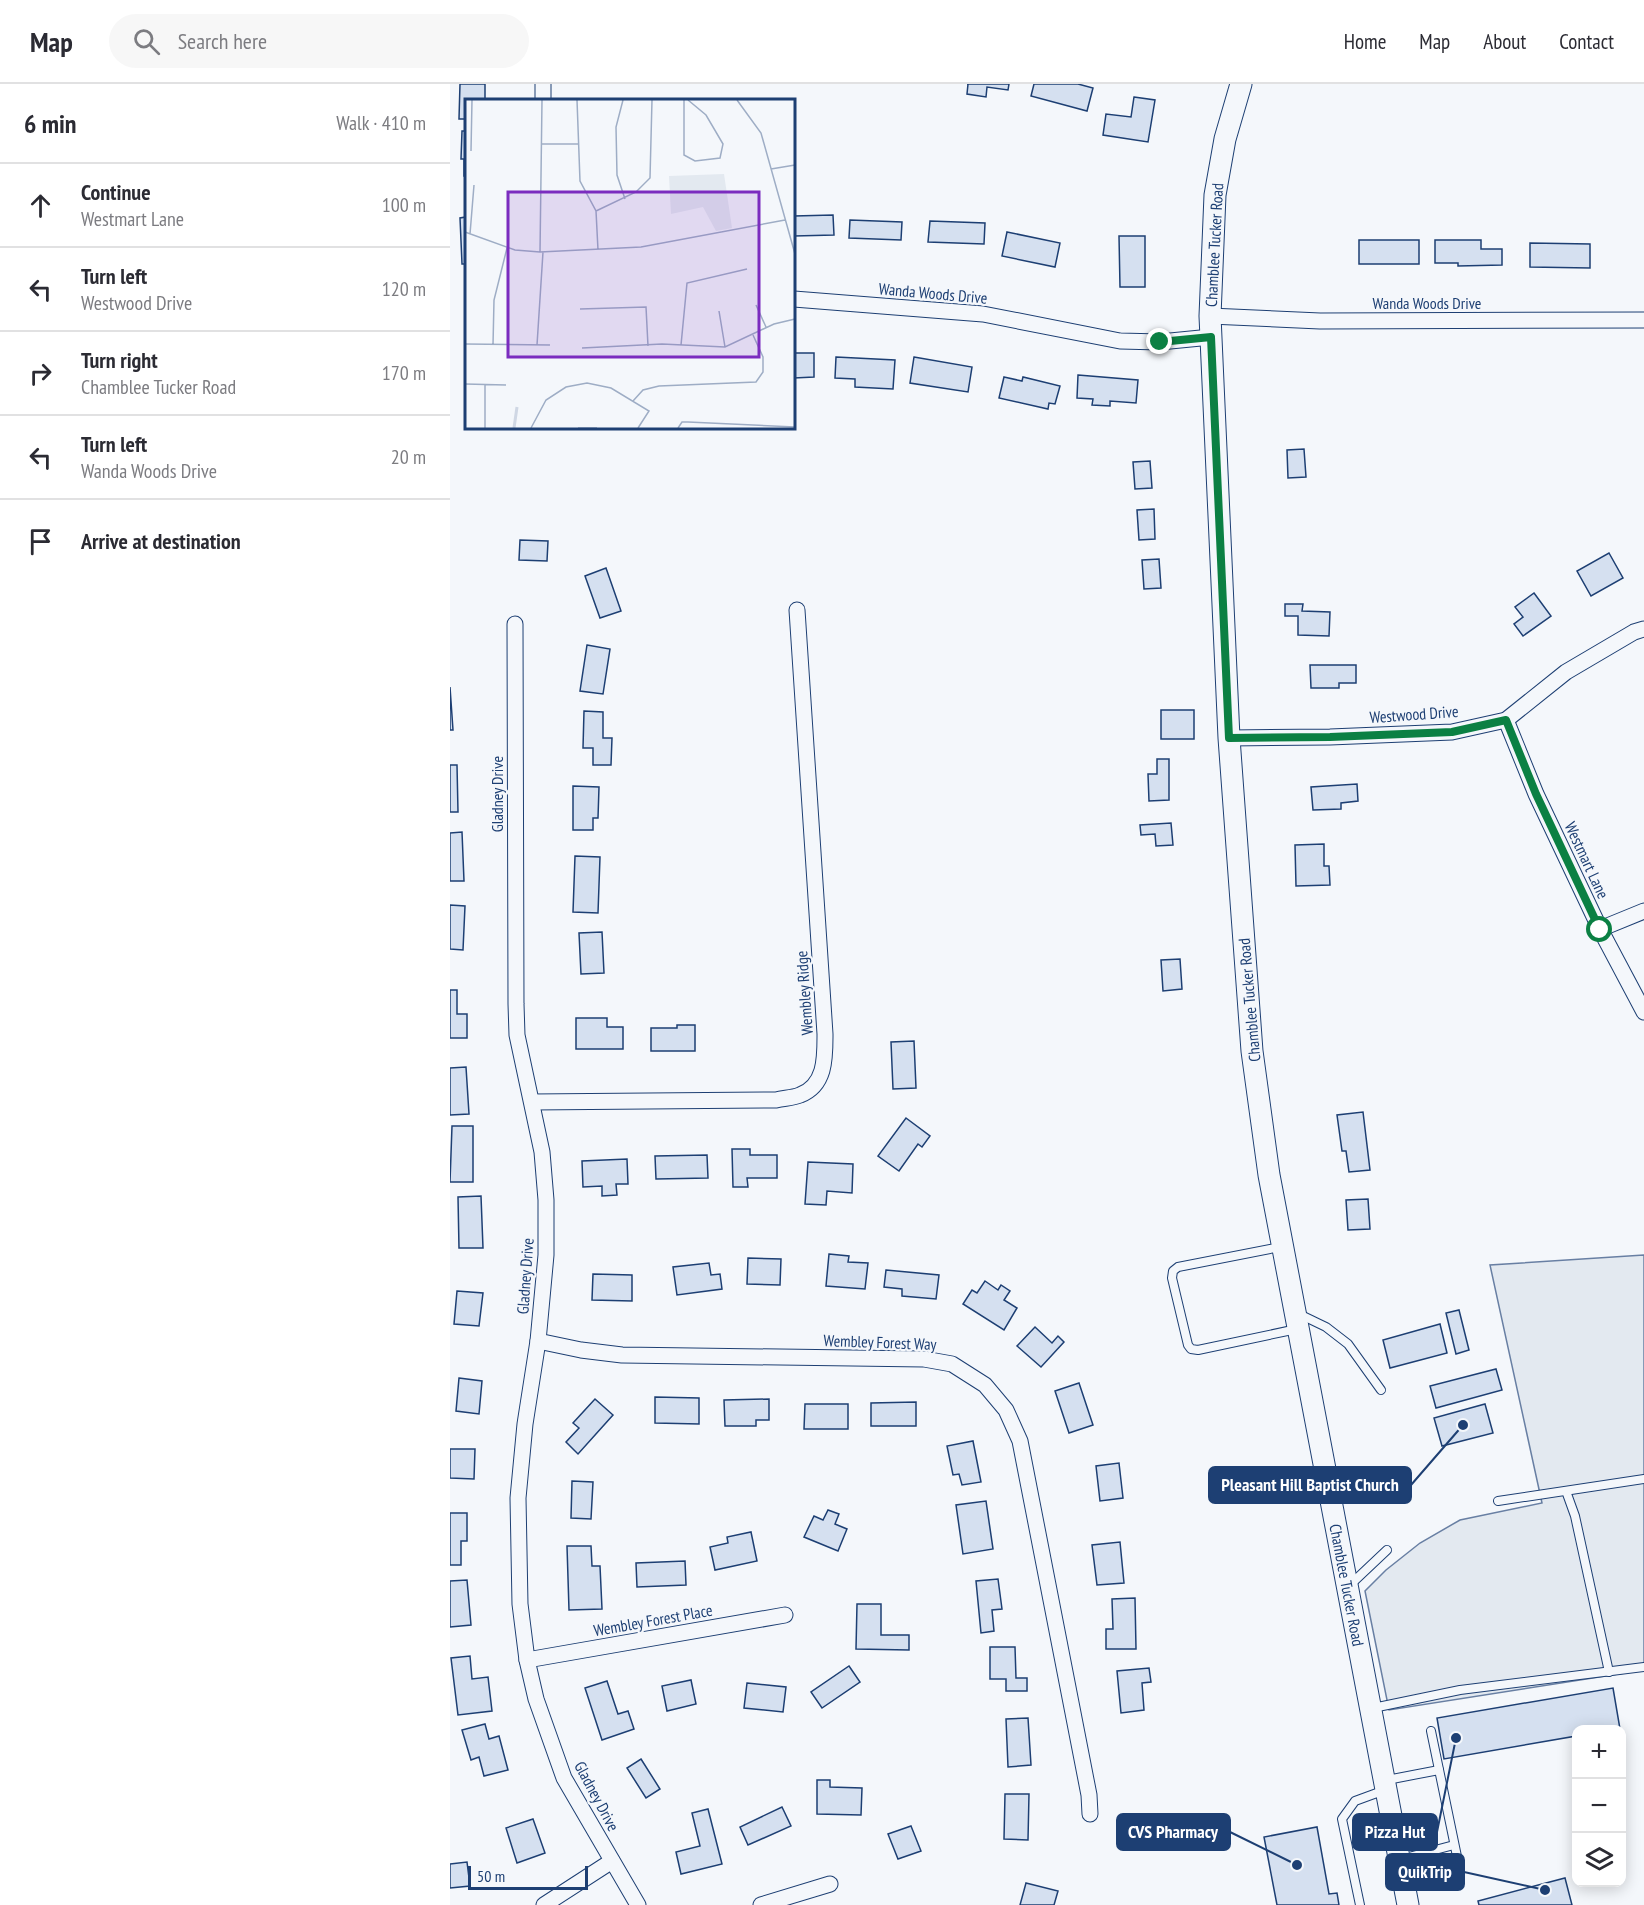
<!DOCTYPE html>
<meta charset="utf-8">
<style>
body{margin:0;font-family:"PT Sans Narrow",sans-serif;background:#f7f7f7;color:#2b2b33}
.controls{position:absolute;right:18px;bottom:18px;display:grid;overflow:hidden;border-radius:12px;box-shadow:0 3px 15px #0003}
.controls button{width:54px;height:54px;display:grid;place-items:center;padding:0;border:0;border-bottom:2px solid #e1e1e2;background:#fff;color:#2b2b33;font:30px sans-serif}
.scale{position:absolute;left:18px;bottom:15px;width:120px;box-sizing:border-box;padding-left:6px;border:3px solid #1d3f73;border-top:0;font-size:16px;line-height:21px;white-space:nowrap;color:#1d3f73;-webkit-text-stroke:4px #f4f7fb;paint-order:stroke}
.stop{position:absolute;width:18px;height:18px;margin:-14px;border:4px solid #0b8043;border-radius:50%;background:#fff}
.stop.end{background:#0b8043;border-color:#fff;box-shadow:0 2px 6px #0008}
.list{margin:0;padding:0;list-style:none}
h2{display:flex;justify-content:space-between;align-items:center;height:78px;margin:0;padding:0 24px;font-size:26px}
h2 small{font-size:20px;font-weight:400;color:#7c7c81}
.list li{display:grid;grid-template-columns:39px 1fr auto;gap:18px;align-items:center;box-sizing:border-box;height:84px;padding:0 24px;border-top:2px solid #e1e1e2}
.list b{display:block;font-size:22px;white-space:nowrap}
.list p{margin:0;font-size:20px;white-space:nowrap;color:#7c7c81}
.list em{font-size:20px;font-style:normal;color:#7c7c81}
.icon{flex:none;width:33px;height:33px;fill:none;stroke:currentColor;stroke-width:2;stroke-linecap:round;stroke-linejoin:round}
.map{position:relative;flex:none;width:1194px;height:1821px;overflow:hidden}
header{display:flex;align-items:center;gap:36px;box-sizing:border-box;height:84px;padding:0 30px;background:#fff;border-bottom:2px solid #e1e1e2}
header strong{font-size:28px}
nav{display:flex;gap:33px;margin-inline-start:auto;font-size:21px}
.search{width:420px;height:54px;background:#f7f7f7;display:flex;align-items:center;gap:15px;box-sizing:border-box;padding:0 21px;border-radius:33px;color:#7c7c81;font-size:22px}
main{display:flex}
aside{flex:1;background:#fff}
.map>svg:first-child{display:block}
.green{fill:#e3e9f0;stroke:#687fa3;stroke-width:1.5}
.building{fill:#d5e0f0;stroke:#1d3f73;stroke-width:1.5}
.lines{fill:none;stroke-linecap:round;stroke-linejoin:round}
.service-casing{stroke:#1d3f73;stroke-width:10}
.minor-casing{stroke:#1d3f73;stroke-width:17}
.secondary-casing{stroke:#1d3f73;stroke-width:23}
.service{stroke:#f4f7fb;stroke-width:8}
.minor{stroke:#f4f7fb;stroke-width:15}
.secondary{stroke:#f4f7fb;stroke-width:21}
.route{stroke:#0b8043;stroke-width:8}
.labels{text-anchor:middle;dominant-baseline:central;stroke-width:4.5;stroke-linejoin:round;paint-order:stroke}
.street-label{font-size:16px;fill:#1d3f73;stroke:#f4f7fb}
.inset-river{fill:none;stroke:#cfd7e4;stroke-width:3}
.inset-road{fill:none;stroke:#9eadc5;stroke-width:1.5}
.view{fill:#7b2cbf;fill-opacity:0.15;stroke:#7b2cbf;stroke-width:3}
.inset-edge{fill:none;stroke:#1d3f73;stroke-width:3}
.leader{fill:none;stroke:#1d3f73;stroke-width:2}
.callout-dot{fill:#1d3f73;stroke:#f4f7fb;stroke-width:2}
.callout{fill:#1d3f73;stroke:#1d3f73;stroke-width:2}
.callout-label{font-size:18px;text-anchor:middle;font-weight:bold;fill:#fff}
</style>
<header>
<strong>Map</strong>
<div class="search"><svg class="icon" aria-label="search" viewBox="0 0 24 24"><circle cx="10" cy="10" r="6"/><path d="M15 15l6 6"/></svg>Search here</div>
<nav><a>Home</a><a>Map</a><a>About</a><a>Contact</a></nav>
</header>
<main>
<aside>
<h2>6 min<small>Walk · 410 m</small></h2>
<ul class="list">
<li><svg class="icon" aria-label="ahead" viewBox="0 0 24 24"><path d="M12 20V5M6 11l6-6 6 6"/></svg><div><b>Continue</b><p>Westmart Lane</p></div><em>100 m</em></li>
<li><svg class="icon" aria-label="left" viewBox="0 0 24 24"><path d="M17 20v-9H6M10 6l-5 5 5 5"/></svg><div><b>Turn left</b><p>Westwood Drive</p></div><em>120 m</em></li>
<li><svg class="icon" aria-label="right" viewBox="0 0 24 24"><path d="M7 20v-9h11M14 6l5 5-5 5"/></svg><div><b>Turn right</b><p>Chamblee Tucker Road</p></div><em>170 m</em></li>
<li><svg class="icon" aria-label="left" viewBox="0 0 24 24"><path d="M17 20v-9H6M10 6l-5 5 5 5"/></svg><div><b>Turn left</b><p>Wanda Woods Drive</p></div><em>20 m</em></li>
<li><svg class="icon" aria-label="arrive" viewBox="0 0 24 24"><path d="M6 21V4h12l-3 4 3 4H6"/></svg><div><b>Arrive at destination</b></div></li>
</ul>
</aside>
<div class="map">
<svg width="1194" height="1821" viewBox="0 0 1194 1821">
<rect width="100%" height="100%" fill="#f4f7fb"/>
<path class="green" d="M1194 1171V1586L939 1626 915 1507 936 1486 970 1459 1010 1436 1092 1419 1040 1181Z"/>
<g class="building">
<path d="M10 0H35V16H16V35H9Z"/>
<path d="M517 0H559L558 6 537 3 536 13 517 10 518 0Z"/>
<path d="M584 0H628L643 4 637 27 581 12Z"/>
<path d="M684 13 705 16 698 58 653 51 656 30 681 33Z"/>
<path d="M12 47H16V92H14V75H11Z"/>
<path d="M383 131 384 151 344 152V132Z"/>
<path d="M16 133V180H12L10 134Z"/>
<path d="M400 136 452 138 451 156 399 154Z"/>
<path d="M480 137 535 139 534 160 478 158Z"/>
<path d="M557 148 610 159 605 183 552 172Z"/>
<path d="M669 152H695V203H670Z"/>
<rect x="909" y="156" width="60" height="24"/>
<path d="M985 156H1031V165H1052V181L1008 182V179H985Z"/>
<path d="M1080 159 1140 160V184L1080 183Z"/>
<path d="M344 269H364V293L344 294Z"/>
<path d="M386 273 445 276 443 305 405 303V295L385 294Z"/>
<path d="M464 273 522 283 518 308 460 299Z"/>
<path d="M628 291 688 296 686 319 660 317V322L642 321 643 315 627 314Z"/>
<path d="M554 293 572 297 573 293 610 302 605 320 599 319 598 325 549 314Z"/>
<path d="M854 365 856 393 838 394 837 366Z"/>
<path d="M700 377 702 404 685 405 683 378Z"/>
<path d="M704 425 705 455 689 456 687 426Z"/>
<path d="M70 456 98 457 97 477 69 476Z"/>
<path d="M1159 469 1173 494 1141 512 1127 487Z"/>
<path d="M709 475 711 504 694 505 692 476Z"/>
<path d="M156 484 171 527 150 534 135 492Z"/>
<path d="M1084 509 1101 532 1073 552 1064 540 1073 533 1065 523Z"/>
<path d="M835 520H853L852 527 880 528 879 552 848 551V532H835Z"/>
<path d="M137 561 160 565 153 610 130 607Z"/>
<path d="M860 581H906V599H889V604H861Z"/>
<path d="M0 603 3 646H0Z"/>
<rect x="711" y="626" width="33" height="29"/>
<path d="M134 627 153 628V654H162L161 681H143V664H133Z"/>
<path d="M707 675H719V716L699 717 698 690H707Z"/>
<path d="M0 681H7L8 728H0Z"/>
<path d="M907 700 908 717 891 719V725L863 726 861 703Z"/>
<path d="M123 702 149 703 148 734H143V746H123Z"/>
<path d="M721 739 723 761 706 762 705 750 691 751 690 741Z"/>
<path d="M12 748 14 797H0V749Z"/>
<path d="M874 760V782H879L880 801 846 802 845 761Z"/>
<path d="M125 772 150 773 148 829 123 828Z"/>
<path d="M0 821 15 822 13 866 0 865Z"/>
<path d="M152 848 154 889 131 890 129 849Z"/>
<path d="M730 875 732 905 713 907 711 876Z"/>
<path d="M0 906H7V930H17V954H0Z"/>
<path d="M126 934H157V943H173V965H126Z"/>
<path d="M227 941H245V967H201V944H227Z"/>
<path d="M464 957 466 1004 443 1005 441 958Z"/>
<path d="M16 983 19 1030 0 1031V984Z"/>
<path d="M913 1028 920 1086 899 1088 896 1067H892L887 1031Z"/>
<path d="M456 1034 480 1052 472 1063 468 1060 449 1087 428 1072Z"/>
<path d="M2 1042H23V1098H0Z"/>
<path d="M282 1065H300V1071H327V1094H297L298 1103H283Z"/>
<path d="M257 1071 258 1094 206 1095 205 1072Z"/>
<path d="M177 1075 178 1100H166L167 1111 152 1112V1102L133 1103 132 1077Z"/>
<path d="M358 1078 403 1080 402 1109 377 1107 376 1121 355 1120Z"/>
<path d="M31 1112 33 1164H9L8 1113Z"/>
<path d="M918 1115 920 1145 898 1146 896 1116Z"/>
<path d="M379 1170 399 1172 398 1178 418 1179 415 1205 376 1202Z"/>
<path d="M298 1174 331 1175 330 1201 297 1200Z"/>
<path d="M259 1179 261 1191 270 1190 272 1205 227 1211 223 1183Z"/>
<path d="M436 1186 489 1191 486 1215 452 1212V1205L434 1203Z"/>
<path d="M143 1190 182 1191V1217L142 1216Z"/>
<path d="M535 1197 548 1206 551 1201 560 1207 554 1216 567 1224 554 1246 513 1220 522 1206 527 1209Z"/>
<path d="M7 1207 33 1209 29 1242 4 1240Z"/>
<path d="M1009 1226 1019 1266 1006 1270 996 1229Z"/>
<path d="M990 1240 997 1269 940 1284 933 1256Z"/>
<path d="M585 1243 602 1259 608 1252 614 1258 591 1283 567 1262Z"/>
<path d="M1046 1285 1052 1306 986 1324 980 1302Z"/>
<path d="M9 1294 32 1297 29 1330 6 1327Z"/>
<path d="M629 1299 643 1341 619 1349 605 1307Z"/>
<path d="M205 1313 249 1314V1340L205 1339Z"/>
<path d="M145 1315 163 1331 128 1370 116 1358 129 1344 123 1339Z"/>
<path d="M319 1315V1336H306V1342H275L274 1316Z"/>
<path d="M466 1318V1342H421V1319Z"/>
<path d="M355 1320H398V1345H354Z"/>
<path d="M1035 1320 1043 1349 992 1362 984 1334Z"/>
<path d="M523 1357 531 1398 512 1401 509 1390 503 1391 497 1362Z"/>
<path d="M0 1365H25L24 1395 0 1394Z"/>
<path d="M669 1379 673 1414 650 1417 646 1382Z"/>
<path d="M122 1397 143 1398 141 1435 121 1434Z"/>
<path d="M536 1417 543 1465 513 1470 506 1421Z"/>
<path d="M378 1426 389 1430 385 1440 397 1445 388 1467 354 1453 364 1432 373 1436Z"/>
<path d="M0 1429H17V1457H11V1481H0Z"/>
<path d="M301 1448 307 1477 265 1486 260 1463 278 1459 277 1453Z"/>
<path d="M670 1458 674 1499 647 1501 642 1461Z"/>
<path d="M117 1462H141L142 1482H150L152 1525 119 1526Z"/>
<path d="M235 1477 236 1501 187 1503 186 1479Z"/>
<path d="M548 1495 552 1525 542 1526 544 1547 531 1549 526 1497Z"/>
<path d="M17 1496 21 1541 0 1543V1497Z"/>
<path d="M685 1514 686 1565H656V1545H663L662 1515Z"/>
<path d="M407 1520H431V1551H459V1566L406 1565Z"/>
<path d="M540 1563H565L566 1594H577V1607H556V1595H540Z"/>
<path d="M20 1572 22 1595 38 1593 42 1627 8 1631 1 1574Z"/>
<path d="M399 1582 410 1598 372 1624 361 1608Z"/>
<path d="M699 1584 701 1598 692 1599 694 1626 671 1629 667 1587Z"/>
<path d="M241 1596 246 1620 217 1627 212 1602Z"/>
<path d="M157 1597 168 1630 178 1627 184 1645 152 1656 135 1604Z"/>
<path d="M297 1599 336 1603 333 1628 294 1624Z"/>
<path d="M1163 1604 1170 1645 1126 1646V1652L994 1675 987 1634Z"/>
<path d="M578 1634 581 1681 558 1683 556 1635Z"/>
<path d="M35 1640 39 1655 49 1652 58 1686 34 1692 29 1673 21 1676 12 1646Z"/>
<path d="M191 1675 210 1705 196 1714 177 1684Z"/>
<path d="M367 1696H380V1703L412 1704 411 1731 367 1730Z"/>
<path d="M555 1710H579L578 1756 554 1755Z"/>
<path d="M332 1723 341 1742 298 1761 290 1743Z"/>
<path d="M258 1725 272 1780 231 1790 226 1768 250 1762 242 1729Z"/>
<path d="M83 1735 95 1769 67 1779 56 1744Z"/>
<path d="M461 1742 471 1767 448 1775 438 1750Z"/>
<path d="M867 1743 879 1810 887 1809 889 1821H827L814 1753Z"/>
<path d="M17 1778 20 1802 0 1804V1780Z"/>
<path d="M1115 1794 1122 1821H1029L1028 1817Z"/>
<path d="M576 1799 608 1807 604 1821H570Z"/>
</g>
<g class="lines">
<g class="service-casing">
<g id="service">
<path d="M830 1163 728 1183 723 1187 722 1194 738 1261 741 1265 748 1266 847 1245"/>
<path d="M849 1230 876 1243 898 1260 931 1306"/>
<path d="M1116 1407 1125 1432 1159 1588"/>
<path d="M1048 1417 1194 1395"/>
<path d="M901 1500 937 1466"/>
<path d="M923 1624 1010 1606 1194 1583"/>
<path d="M981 1647 1009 1782"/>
<path d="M937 1696 989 1686"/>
<path d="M951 1775 1004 1761"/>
<path d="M910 1821 892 1735 905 1717 935 1706"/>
</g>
</g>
<g class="minor-casing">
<g id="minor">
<path d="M93 16V0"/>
<path d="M344 215 533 230 670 257 710 258 761 253"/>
<path d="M760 232 870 237 1194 236"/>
<path d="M65 540 66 920 67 951 92 1068 96 1116V1171L88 1257 75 1340 68 1414 70 1520 77 1576 86 1615 114 1694 188 1821"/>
<path d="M1056 636 1086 710 1150 845 1194 928"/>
<path d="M779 654 880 653 1002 648 1056 636 1116 588 1184 548 1194 545"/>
<path d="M1150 845 1194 827"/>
<path d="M82 1018 326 1016C334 1014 343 1014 350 1011 376 1001 375 973 375 950L347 526"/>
<path d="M88 1257 131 1266 172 1271 474 1275 502 1280 535 1301 556 1326 570 1357 639 1711 640 1730"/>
<path d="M77 1576 335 1531"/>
<path d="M94 1821 162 1777"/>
<path d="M311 1821 380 1800"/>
</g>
</g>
<g class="secondary-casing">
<path id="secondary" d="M791 0 775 55 765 111 760 232 779 654 802 967 819 1091 958 1821"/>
</g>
<use href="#service" class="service"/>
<use href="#minor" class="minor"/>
<use href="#secondary" class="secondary"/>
</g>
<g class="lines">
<path class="route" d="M710 258 761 253 779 654 880 653 1002 648 1056 636 1086 710 1150 846"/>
</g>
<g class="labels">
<g class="street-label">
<text transform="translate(764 161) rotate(-87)">Chamblee Tucker Road</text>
<text transform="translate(483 209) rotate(5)">Wanda Woods Drive</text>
<text x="977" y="219">Wanda Woods Drive</text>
<text transform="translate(964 630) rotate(-4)">Westwood Drive</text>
<text transform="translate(47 710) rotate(-90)">Gladney Drive</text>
<text transform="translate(1137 776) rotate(65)">Westmart Lane</text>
<text transform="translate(354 909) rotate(-94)">Wembley Ridge</text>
<text transform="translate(799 916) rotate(-95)">Chamblee Tucker Road</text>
<text transform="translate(75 1192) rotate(-86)">Gladney Drive</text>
<text transform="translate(430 1258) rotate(2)">Wembley Forest Way</text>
<text transform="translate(897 1501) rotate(79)">Chamblee Tucker Road</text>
<text transform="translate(203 1536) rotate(-10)">Wembley Forest Place</text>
<text transform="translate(147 1712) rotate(62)">Gladney Drive</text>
</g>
</g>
<g transform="translate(15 15)">
<rect width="330" height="330" fill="#f4f7fb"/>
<path d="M259 75 267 129 251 132 238 108 206 115 204 77Z" fill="#e3e9f0"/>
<path class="inset-river" d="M49 329 52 308"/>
<path class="inset-road" d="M112 1 115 82 131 112 133 151M158 1 151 28 152 76 160 100M219 1V56L230 62 255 59 258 45 241 16 223 1M272 1 296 34 330 155M77 45H114M6 52 7 1M306 70 330 66M131 112 171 93 185 79 187 1M0 133 50 151 75 153 176 148 320 121M5 135 9 86M75 153 77 1M291 206 301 228M115 210 181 208 183 247M254 212 260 248M0 245 85 246M28 246 29 201 42 149M72 246 78 153M216 246 222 184 282 170M117 249 197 245 260 248 309 225 330 220M0 285 41 286M168 302 178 291 194 287 291 283 298 273V258L288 236M20 329V285M66 329 81 301 101 288 122 284 146 289 184 312 173 329M113 329H132M213 329 217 323H223L330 328"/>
<path class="view" d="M43 93H294V258H43Z"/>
<rect width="330" height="330" class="inset-edge"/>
</g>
<path class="leader" d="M1013 1341L961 1401M1006 1654L987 1748M847 1781L780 1748M1095 1806L1014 1788"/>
<g class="callout-dot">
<circle cx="1013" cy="1341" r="6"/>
<circle cx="1006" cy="1654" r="6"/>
<circle cx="847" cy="1781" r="6"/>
<circle cx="1095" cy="1806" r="6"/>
</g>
<g class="callout">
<rect x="759" y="1383" width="202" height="36" rx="6"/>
<rect x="903" y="1730" width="84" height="36" rx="6"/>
<rect x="667" y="1730" width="113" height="36" rx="6"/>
<rect x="936" y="1770" width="78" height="36" rx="6"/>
</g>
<g class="callout-label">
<text x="860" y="1407">Pleasant Hill Baptist Church</text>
<text x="945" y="1754">Pizza Hut</text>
<text x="723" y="1754">CVS Pharmacy</text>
<text x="975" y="1794">QuikTrip</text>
</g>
</svg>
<div class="controls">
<button>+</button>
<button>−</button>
<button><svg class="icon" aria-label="layers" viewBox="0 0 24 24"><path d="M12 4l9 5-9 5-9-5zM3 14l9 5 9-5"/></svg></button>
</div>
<div class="scale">50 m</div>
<div class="stop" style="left:1150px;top:846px"></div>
<div class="stop end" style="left:710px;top:258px"></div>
</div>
</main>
